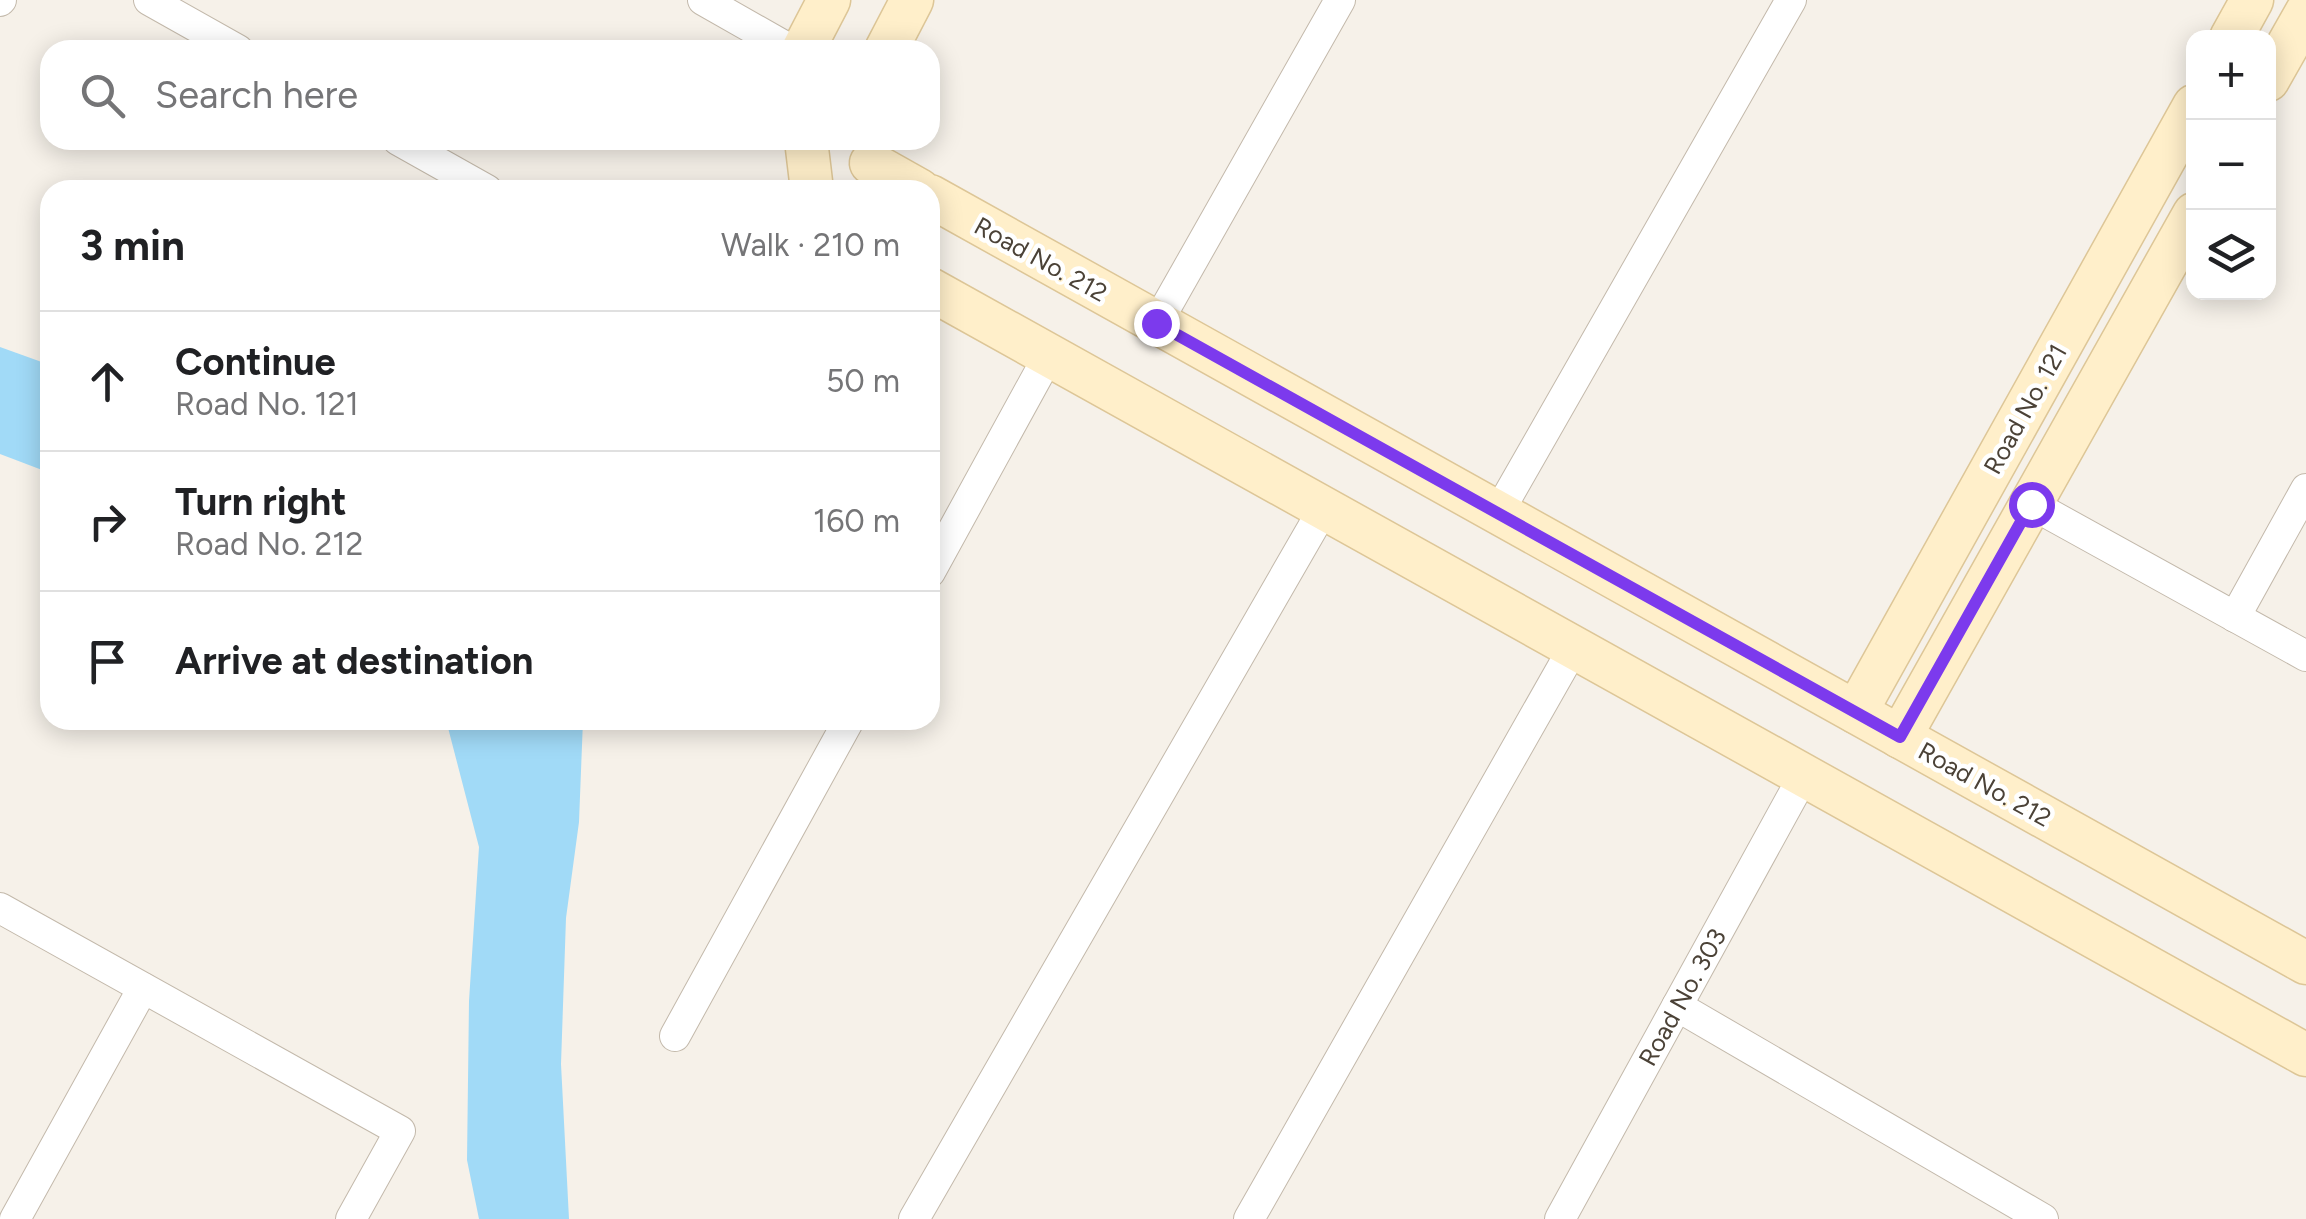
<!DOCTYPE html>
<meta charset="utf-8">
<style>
body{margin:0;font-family:Figtree,sans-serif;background:#f6f6f6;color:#202124}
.controls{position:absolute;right:30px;top:30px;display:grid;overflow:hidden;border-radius:20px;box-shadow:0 5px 25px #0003}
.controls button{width:90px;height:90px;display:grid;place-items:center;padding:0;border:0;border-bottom:2px solid #e0e0e0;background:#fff;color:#202124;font:50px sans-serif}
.stop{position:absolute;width:30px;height:30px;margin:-22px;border:8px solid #7c3aed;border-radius:50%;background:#fff}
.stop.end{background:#7c3aed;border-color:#fff;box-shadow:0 2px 10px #0008}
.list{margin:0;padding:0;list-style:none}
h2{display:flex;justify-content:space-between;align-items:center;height:130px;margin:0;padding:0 40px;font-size:42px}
h2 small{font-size:32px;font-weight:400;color:#757577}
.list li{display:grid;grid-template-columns:65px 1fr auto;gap:30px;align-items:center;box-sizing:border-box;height:140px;padding:0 40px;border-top:2px solid #e0e0e0}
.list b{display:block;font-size:38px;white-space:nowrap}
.list p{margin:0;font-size:32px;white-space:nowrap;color:#757577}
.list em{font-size:32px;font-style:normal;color:#757577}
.icon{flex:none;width:55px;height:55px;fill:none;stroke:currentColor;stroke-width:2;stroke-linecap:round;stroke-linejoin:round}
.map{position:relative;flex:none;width:2306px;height:1219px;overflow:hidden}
.search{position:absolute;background:#fff;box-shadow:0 5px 25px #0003;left:40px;top:40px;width:900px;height:110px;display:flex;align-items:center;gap:25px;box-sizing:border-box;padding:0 35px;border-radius:30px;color:#757577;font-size:38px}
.panel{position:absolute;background:#fff;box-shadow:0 5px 25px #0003;left:40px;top:180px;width:900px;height:550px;border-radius:30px}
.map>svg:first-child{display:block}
.water{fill:#a1daf7}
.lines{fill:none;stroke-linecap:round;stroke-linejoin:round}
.street-casing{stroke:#c3b9ab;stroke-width:32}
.secondary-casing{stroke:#ddc697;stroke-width:45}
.street{stroke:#fff;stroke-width:30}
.secondary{stroke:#ffefca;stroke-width:42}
.route{stroke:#7c3aed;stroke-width:12}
.labels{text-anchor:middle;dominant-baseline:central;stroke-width:9;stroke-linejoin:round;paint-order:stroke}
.street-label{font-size:25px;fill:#4b4237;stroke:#fff}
</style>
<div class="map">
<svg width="2306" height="1219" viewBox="0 0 2306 1219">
<rect width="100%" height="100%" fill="#f6f1e9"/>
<g class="water">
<path d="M0 347 50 365V473L0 454Z"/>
<path d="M446 720H583L579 822 566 918 561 1064 569 1219H479L467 1160 469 1001 479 847Z"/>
</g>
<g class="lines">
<g class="street-casing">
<g id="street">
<path d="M149 0 238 50"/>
<path d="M703 0 791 50"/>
<path d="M0 1 1 0"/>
<path d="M398 140 487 190"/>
<path d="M1157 323 1340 0"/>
<path d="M2031 504 2306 656"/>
<path d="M1498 513 1791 0"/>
<path d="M930 572 1049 355"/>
<path d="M2235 617 2306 489"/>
<path d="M0 908 400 1131 351 1219"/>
<path d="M1677 1006 2043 1219"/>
<path d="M675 1036 849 720"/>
<path d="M15 1219 143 988"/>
<path d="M914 1219 1324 508"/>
<path d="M1249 1219 1574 647"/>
<path d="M1560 1219 1804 775"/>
</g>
</g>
<g class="secondary-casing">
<g id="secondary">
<path d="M2231 38 2252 0"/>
<path d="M803 50 829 0"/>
<path d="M886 50 912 0"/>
<path d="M2268 80 2306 13"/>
<path d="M806 140 812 190"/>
<path d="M871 163 919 190"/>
<path d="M930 196 2306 963"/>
<path d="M930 289 2306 1055"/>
<path d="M1856 712 2194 106"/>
<path d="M1900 737 2194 214"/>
</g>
</g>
<use href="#street" class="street"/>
<use href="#secondary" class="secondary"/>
</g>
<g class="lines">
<path class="route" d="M1156 323 1900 737 2031 504"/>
</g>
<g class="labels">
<g class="street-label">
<text transform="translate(1041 259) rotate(29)">Road No. 212</text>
<text transform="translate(2025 409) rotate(-61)">Road No. 121</text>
<text transform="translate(1985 784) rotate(29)">Road No. 212</text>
<text transform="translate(1682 997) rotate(-61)">Road No. 303</text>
</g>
</g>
</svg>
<div class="controls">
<button>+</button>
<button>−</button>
<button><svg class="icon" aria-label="layers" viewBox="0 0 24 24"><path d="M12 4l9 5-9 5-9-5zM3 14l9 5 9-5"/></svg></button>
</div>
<div class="stop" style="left:2031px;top:504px"></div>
<div class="stop end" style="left:1156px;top:323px"></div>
<div class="search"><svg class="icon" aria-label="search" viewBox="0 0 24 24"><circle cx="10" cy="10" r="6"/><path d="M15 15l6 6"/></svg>Search here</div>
<section class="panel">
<h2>3 min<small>Walk · 210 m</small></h2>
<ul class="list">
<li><svg class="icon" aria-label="ahead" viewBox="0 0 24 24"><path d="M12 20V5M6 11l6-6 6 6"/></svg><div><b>Continue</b><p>Road No. 121</p></div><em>50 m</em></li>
<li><svg class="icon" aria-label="right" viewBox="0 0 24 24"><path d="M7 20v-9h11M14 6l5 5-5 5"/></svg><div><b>Turn right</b><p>Road No. 212</p></div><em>160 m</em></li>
<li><svg class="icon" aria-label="arrive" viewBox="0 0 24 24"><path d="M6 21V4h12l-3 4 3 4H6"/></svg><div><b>Arrive at destination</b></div></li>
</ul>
</section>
</div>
